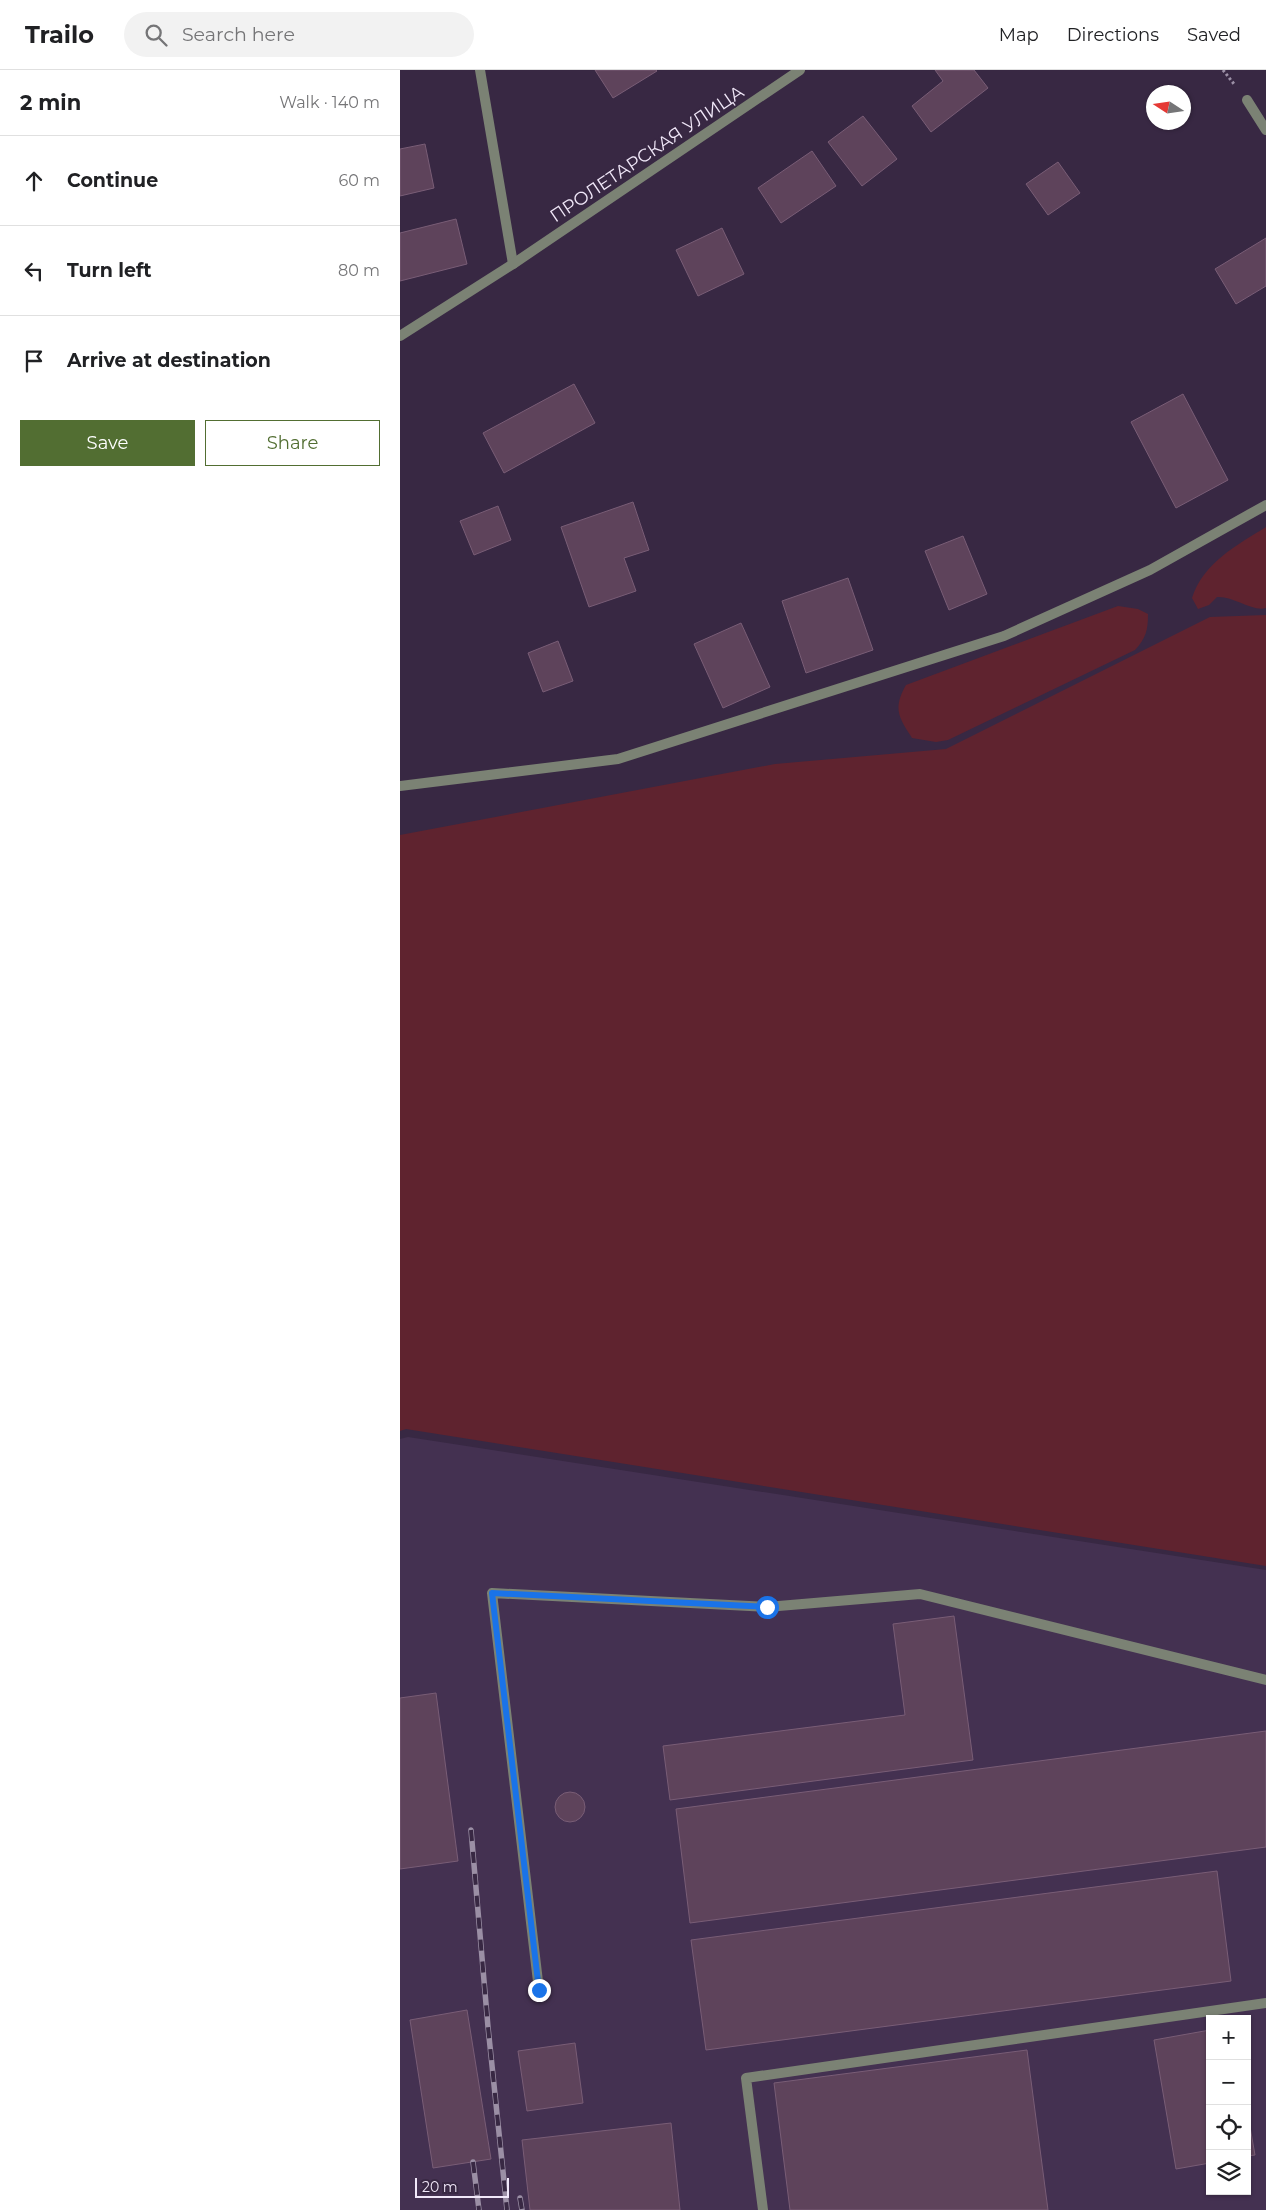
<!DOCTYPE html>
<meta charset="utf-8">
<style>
body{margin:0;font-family:Montserrat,sans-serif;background:#f2f2f2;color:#202124}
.controls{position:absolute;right:15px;bottom:15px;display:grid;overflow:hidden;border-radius:0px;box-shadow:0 1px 4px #0004}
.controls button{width:45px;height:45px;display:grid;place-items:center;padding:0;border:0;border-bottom:1px solid #e0e0e0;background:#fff;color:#202124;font:25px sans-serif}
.compass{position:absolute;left:746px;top:15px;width:45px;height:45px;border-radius:50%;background:#fff;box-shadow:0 1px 4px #0004;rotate:282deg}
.scale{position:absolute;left:15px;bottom:12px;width:94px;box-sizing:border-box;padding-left:5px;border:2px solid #f1e8f9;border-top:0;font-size:14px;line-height:18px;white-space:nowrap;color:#f1e8f9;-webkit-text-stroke:4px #382843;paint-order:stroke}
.stop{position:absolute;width:15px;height:15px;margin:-11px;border:4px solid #1a73e8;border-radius:50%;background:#fff}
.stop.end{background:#1a73e8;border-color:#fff;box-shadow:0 1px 5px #0008}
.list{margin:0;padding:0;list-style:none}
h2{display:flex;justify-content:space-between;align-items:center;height:65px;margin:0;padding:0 20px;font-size:21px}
h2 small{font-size:16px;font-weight:400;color:#757577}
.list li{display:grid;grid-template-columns:32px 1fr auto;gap:15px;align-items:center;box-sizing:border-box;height:90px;padding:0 20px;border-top:1px solid #e0e0e0}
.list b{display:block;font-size:19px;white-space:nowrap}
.list em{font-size:16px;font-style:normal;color:#757577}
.actions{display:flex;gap:10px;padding:15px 20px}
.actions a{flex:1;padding:11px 0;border:1px solid #526e32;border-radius:0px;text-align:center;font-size:18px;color:#526e32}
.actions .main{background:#526e32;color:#fff}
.icon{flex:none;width:28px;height:28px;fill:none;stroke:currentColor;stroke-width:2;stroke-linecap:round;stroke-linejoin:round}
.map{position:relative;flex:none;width:866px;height:2140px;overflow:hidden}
header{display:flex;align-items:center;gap:30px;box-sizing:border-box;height:70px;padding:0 25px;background:#fff;border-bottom:1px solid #e0e0e0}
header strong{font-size:24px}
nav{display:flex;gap:28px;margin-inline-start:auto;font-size:18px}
.search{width:350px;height:45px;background:#f2f2f2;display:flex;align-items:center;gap:12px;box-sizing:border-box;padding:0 18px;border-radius:28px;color:#757577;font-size:19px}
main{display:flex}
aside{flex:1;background:#fff}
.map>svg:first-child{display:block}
.built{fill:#443151;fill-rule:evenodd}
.green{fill:#5f232f}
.building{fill:#5e435b;stroke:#795d76}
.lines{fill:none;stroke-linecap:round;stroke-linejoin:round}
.path{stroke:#9c90a6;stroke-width:3;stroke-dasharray:2.5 2.5;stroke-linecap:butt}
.service{stroke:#7b8274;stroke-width:10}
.minor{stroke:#7b8274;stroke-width:10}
.rail-casing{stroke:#9b8fa5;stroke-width:5.5}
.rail{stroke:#382843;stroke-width:4;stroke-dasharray:11;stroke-linecap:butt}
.route{stroke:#1a73e8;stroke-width:6}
.labels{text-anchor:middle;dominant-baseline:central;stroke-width:4;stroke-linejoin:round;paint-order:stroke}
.street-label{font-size:18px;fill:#f1e8f9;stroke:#382843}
</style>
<header>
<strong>Trailo</strong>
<div class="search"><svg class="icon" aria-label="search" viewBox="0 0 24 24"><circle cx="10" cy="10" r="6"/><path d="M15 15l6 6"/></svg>Search here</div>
<nav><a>Map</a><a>Directions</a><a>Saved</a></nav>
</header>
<main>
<aside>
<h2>2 min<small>Walk · 140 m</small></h2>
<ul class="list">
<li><svg class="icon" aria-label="ahead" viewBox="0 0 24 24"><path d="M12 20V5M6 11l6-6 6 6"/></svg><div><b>Continue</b></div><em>60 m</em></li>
<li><svg class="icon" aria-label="left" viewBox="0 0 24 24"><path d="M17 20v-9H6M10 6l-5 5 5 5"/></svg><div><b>Turn left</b></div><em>80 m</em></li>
<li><svg class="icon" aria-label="arrive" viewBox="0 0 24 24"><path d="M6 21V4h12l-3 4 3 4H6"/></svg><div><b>Arrive at destination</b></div></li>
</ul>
<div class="actions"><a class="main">Save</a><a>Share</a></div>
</aside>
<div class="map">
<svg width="866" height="2140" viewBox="0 0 866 2140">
<rect width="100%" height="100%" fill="#382843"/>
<path class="built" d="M8 1367 866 1500V2140H0V1369ZM810 1949H847V2121H810Z"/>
<g class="green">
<path d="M866 457V538C852 542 834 526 817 527L809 535 798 539 792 528C803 493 837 475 866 457Z"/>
<path d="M718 536 738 539 748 544C748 560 746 568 735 580L548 670 536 672 512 668C498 647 493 638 506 615Z"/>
<path d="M866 545V1496L6 1359 0 1361V765L375 694 546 679 810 547Z"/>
</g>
<g class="building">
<path d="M195 0H256L257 1 213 28Z"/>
<path d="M535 0H574L588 18 531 62 512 36 543 11Z"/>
<path d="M463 46 497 89 462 116 428 72Z"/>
<path d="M25 74 34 118 0 126V79Z"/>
<path d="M412 81 436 116 381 153 358 118Z"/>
<path d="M658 92 680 123 648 145 626 114Z"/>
<path d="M56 149 67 194 0 211V163Z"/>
<path d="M322 158 344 204 298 226 276 180Z"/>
<path d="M866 168V216L836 234 815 199Z"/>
<path d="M174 314 195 353 104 403 83 363Z"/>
<path d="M783 324 828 410 776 438 731 352Z"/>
<path d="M233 432 249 480 224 488 236 521 189 537 161 457Z"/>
<path d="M98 436 111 470 74 485 60 451Z"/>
<path d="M563 466 587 524 549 540 525 481Z"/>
<path d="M448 508 473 580 406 603 382 531Z"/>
<path d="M341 553 370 617 323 638 294 574Z"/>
<path d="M158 571 173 611 143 622 128 583Z"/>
<path d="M554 1546 573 1690 270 1730 263 1676 505 1645 493 1554Z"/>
<path d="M36 1623 58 1791 0 1799V1628Z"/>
<path d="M866 1661V1777L290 1853 276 1739Z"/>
<circle cx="170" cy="1737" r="15"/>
<path d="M817 1801 831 1911 306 1980 291 1870Z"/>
<path d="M67 1940 91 2089 33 2098 10 1950Z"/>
<path d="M810 1960V2093L776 2099 754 1970Z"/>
<path d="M175 1973 183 2033 127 2041 118 1981Z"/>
<path d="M627 1980 648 2140H390L374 2013Z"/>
<path d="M847 2040 855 2085 847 2086Z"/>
<path d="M271 2053 280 2140H130L122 2070Z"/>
</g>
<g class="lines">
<path class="path" d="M823 0 834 14"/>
<g class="service">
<path d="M847 30 866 60"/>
<path d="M139 1920 92 1523 367 1537 520 1524 866 1610"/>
<path d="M363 2140 346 2008 866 1933"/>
</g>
<g class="minor">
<path d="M80 0 113 194"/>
<path d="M0 266 113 194 400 0"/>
<path d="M0 716 218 689 604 566 750 500 866 435"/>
</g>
<g class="rail-casing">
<g id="rail">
<path d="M71 1760 88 1957 107 2140"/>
<path d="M73 2092 79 2140"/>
<path d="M120 2128 122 2140"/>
</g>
</g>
<use href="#rail" class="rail"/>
</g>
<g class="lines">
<path class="route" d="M139 1920 92 1523 367 1537"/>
</g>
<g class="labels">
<g class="street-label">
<text transform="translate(247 84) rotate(-34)">ПРОЛЕТАРСКАЯ УЛИЦА</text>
</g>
</g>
</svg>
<div class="controls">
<button>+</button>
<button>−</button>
<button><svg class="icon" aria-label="locate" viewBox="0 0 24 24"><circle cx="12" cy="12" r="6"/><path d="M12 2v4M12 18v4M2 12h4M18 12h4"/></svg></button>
<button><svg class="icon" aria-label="layers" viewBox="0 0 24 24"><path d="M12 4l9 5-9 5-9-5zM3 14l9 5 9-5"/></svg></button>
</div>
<svg class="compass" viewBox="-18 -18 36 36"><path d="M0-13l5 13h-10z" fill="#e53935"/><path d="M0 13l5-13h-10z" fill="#757577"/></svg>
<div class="scale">20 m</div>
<div class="stop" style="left:367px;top:1537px"></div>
<div class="stop end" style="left:139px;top:1920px"></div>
</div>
</main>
